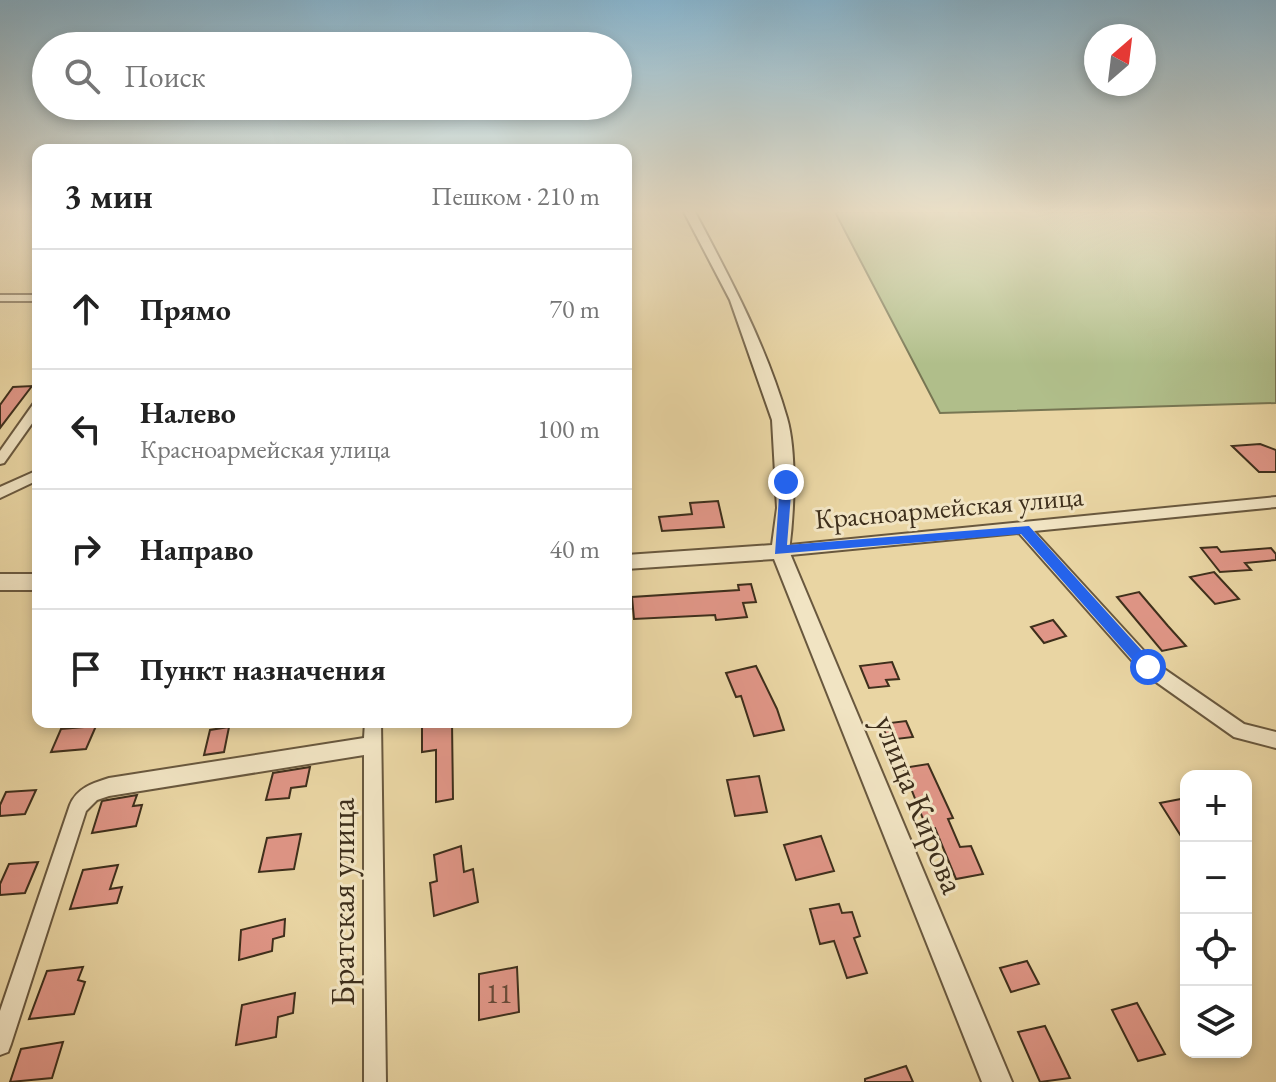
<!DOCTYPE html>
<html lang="ru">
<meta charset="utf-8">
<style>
body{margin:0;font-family:"EB Garamond",serif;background:#f2f2f2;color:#222}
.controls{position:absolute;right:24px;bottom:24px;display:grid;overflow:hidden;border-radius:16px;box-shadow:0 4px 12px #0003}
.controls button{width:72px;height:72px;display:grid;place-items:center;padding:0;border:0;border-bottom:2px solid #e0e0e0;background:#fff;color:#222;font:40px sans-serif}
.compass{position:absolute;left:1084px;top:24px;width:72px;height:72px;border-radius:50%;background:#fff;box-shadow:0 4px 12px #0003;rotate:28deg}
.stop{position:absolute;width:24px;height:24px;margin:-18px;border:6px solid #2563eb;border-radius:50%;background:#fff}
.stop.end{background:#2563eb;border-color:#fff;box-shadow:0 2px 8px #0008}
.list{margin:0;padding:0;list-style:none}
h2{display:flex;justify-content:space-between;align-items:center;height:104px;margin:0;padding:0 32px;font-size:34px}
h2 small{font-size:26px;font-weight:400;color:#767676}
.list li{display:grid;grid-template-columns:52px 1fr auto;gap:24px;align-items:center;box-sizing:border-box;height:120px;padding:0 32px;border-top:2px solid #e0e0e0}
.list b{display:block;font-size:30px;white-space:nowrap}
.list p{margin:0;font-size:26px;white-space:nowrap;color:#767676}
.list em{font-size:26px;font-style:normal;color:#767676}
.icon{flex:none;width:44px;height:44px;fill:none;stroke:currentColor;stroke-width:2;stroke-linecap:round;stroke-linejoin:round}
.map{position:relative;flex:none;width:1276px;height:1082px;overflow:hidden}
.search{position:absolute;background:#fff;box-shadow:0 4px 12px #0003;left:32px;top:32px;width:600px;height:88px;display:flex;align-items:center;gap:20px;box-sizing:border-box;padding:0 28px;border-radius:44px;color:#767676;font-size:30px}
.panel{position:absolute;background:#fff;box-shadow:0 4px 12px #0003;left:32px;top:144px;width:600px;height:584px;border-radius:16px}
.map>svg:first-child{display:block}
.green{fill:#b0be8a;stroke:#777653;stroke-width:2}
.building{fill:#e09687;stroke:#3e2f1c;stroke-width:2}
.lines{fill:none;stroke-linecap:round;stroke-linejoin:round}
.minor-casing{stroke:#69583e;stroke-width:4}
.tertiary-casing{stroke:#69583e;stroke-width:4}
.minor{fill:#f1e4c3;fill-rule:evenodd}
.tertiary{fill:#f1e4c3;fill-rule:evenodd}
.route{fill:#2563eb}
.labels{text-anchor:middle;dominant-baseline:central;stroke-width:6;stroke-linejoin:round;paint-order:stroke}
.street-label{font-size:28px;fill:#3e2f1c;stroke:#f1e4c3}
.near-number-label{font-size:28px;fill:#664937}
.near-street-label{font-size:34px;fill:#3e2f1c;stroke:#f1e4c3}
</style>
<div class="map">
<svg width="1276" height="1082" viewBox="0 0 1276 1082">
<rect width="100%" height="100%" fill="#e9d5a3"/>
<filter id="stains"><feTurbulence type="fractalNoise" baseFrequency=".0025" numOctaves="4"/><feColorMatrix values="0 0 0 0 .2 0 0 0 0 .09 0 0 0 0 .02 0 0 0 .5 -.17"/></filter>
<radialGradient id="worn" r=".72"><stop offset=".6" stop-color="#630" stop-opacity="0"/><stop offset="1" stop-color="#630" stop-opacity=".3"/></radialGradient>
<path class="green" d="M835 212H1276V403L940 413Z"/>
<g class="building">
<path d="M32 386 0 428V405L13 387Z"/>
<path d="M1260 444 1276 450V472H1259L1232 446Z"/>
<path d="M718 501 724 527 662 531 659 517 692 514 690 503Z"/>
<path d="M1217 547 1221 552 1271 548 1276 554V560L1245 563 1251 570 1220 572 1201 548Z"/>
<path d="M1214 572 1239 599 1215 604 1190 577Z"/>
<path d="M751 584 756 602 743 603 747 617 716 620 715 615 634 619 632 597 739 590 738 585Z"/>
<path d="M1139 592 1168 626 1186 646 1162 651 1117 597Z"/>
<path d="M1053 620 1066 636 1044 643 1031 627Z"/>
<path d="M892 662 899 679 886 680 889 686 869 688 860 666Z"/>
<path d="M756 666 777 709 784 730 754 736 741 696 736 697 726 673Z"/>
<path d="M906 721 913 737 888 740 882 724Z"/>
<path d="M422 722H452L453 799 436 802V750L422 752Z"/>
<path d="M96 726 86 749 51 752 61 729Z"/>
<path d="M229 727 224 752 204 755 210 730Z"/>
<path d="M928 764 953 818 948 819 960 847 971 846 983 874 956 879 935 828 927 829 903 768Z"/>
<path d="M310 767 306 786 291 788 289 798 266 800 273 773Z"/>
<path d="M759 776 767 812 735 816 727 780Z"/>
<path d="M36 790 25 814 0 816V805L6 792Z"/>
<path d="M137 795 133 806 142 805 136 826 92 833 102 801Z"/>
<path d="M1186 798V844L1160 803Z"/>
<path d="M301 834 294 869 259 872 267 838Z"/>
<path d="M821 836 834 871 796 880 784 845Z"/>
<path d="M461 846 464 872 473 869 478 902 434 916 430 883 437 881 434 855Z"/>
<path d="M38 862 25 893 0 895V884L9 864Z"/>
<path d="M118 865 110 889 122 887 117 903 70 909 83 870Z"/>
<path d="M839 904 842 913 852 912 860 936 854 938 867 973 847 978 834 941 820 944 810 909Z"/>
<path d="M285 919 284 936 273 939 272 951 239 960 241 930Z"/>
<path d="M1027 961 1039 984 1011 992 1000 968Z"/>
<path d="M83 967 78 980 85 982 74 1014 29 1019 47 971Z"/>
<path d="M517 967 519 1012 479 1020V974Z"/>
<path d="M295 993 293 1013 278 1017 276 1037 236 1045 242 1005Z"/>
<path d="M1137 1003 1165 1054 1138 1061 1112 1010Z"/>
<path d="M1045 1026 1070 1078 1040 1082 1018 1032Z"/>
<path d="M63 1042 52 1078 10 1082 21 1049Z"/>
<path d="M906 1066 913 1082H865V1079Z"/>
</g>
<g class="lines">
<g class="minor-casing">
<g id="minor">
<rect x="0" y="295" width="38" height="6"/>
<path d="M38 402V415L4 463 0 464V451L34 403Z"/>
<path d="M38 470V480L0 498V487Z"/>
<path d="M1276 497V507L1034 531 1154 662 1244 724 1276 732V748L1234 737 1142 672 1019 533 780 556 775 555 773 551 775 547 780 546Z"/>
<path d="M365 722H381L386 1082H364V755L109 796 97 800 86 811 11 1044 8 1052 0 1055V1011L70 805C77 788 93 783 109 778L364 738Z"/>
</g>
</g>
<g class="tertiary-casing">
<g id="tertiary">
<path d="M684 212H695C730 278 766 345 787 418 797 453 794 514 789 551L1012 1082H982L774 559 626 569V555L772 545 777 508 772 420 730 300Z"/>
<rect x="0" y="574" width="38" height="16"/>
</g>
</g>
<use href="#minor" class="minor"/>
<use href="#tertiary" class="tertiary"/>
</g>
<linearGradient id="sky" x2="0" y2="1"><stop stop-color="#88b6d0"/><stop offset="0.58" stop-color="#f5ecd6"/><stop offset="1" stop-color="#f5ecd6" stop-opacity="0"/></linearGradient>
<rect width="1276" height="364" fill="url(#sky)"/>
<path class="route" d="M786 478 792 482 787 545 1029 526 1153 663V672H1143L1021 534 775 554 780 482Z"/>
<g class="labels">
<g class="street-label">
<text transform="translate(949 507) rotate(-5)">Красноармейская улица</text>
</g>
<g class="near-number-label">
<text x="499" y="993">11</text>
</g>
<g class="near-street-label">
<text transform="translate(920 804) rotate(68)">улица Кирова</text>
<text transform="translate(342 902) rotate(-90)">Братская улица</text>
</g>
</g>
<rect width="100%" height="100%" filter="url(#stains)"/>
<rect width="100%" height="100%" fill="url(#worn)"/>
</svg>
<div class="controls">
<button>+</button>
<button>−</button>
<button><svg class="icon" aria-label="locate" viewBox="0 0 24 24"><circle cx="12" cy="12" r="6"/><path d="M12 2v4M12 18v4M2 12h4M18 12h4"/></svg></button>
<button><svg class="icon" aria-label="layers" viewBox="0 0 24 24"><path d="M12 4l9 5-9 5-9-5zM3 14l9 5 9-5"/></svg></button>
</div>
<svg class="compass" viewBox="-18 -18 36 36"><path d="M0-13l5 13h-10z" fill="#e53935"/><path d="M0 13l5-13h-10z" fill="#767676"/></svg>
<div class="stop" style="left:1148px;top:667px"></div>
<div class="stop end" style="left:786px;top:482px"></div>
<div class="search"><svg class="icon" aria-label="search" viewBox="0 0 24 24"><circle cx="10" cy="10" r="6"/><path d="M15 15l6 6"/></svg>Поиск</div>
<section class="panel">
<h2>3 мин<small>Пешком · 210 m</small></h2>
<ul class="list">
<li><svg class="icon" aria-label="ahead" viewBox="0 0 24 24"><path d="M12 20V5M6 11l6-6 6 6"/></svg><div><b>Прямо</b></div><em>70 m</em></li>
<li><svg class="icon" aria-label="left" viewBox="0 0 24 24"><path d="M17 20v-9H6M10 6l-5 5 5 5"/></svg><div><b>Налево</b><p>Красноармейская улица</p></div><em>100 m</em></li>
<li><svg class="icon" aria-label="right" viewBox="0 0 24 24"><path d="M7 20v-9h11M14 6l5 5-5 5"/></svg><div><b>Направо</b></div><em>40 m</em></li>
<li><svg class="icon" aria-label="arrive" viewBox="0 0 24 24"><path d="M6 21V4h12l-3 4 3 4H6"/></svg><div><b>Пункт назначения</b></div></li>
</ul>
</section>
</div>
